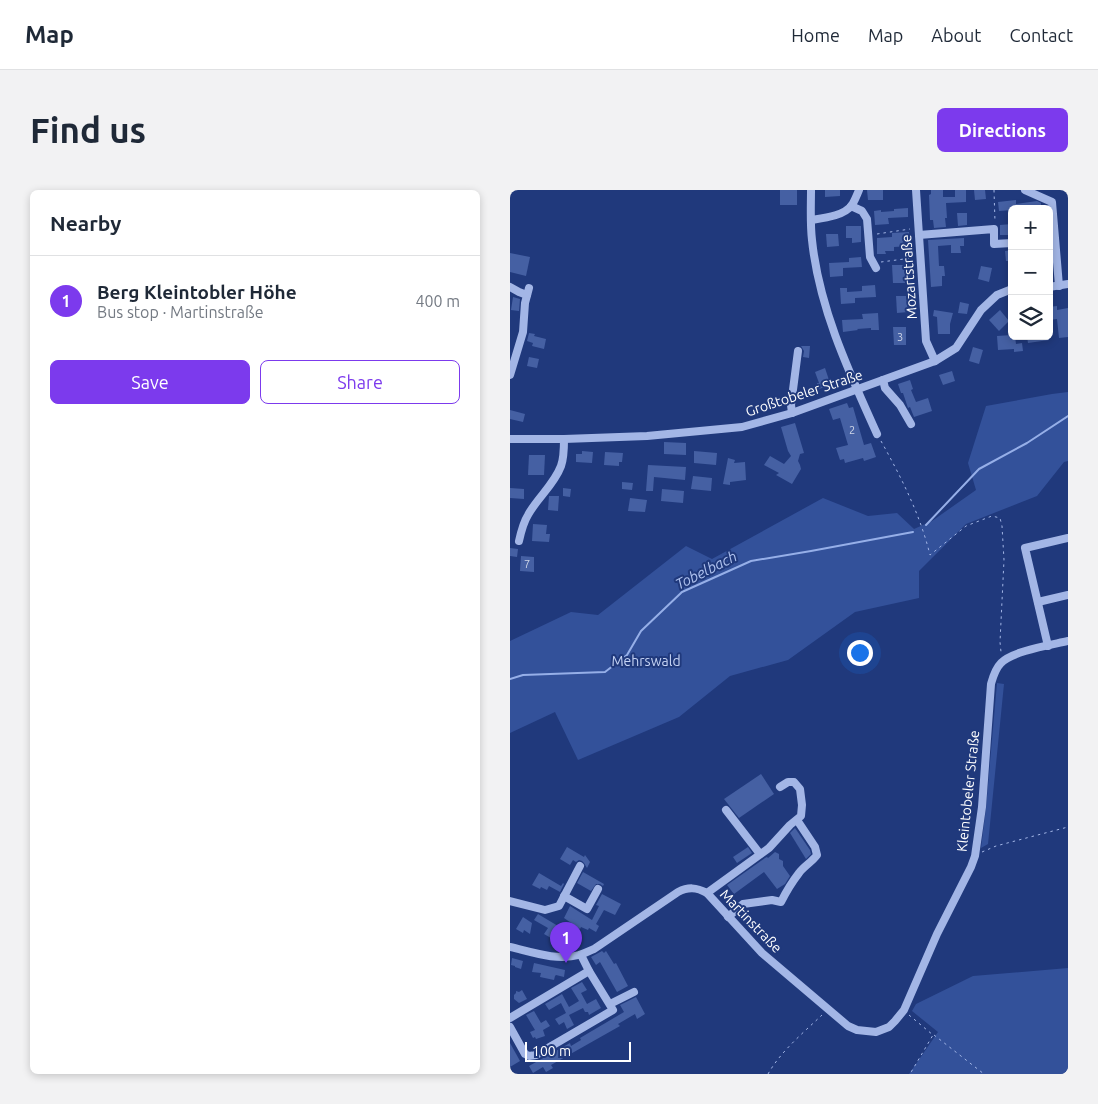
<!DOCTYPE html>
<meta charset="utf-8">
<style>
body{margin:0;font-family:Ubuntu,sans-serif;background:#f2f2f3;color:#1f2937}
.controls{position:absolute;right:15px;top:15px;display:grid;overflow:hidden;border-radius:8px;box-shadow:0 2px 8px #0003}
.controls button{width:45px;height:45px;display:grid;place-items:center;padding:0;border:0;border-bottom:1px solid #e0e1e3;background:#fff;color:#1f2937;font:25px sans-serif}
.scale{position:absolute;left:15px;bottom:12px;width:106px;box-sizing:border-box;padding-left:5px;border:2px solid #fff;border-top:0;font-size:14px;line-height:18px;white-space:nowrap;color:#fff;-webkit-text-stroke:4px #20397c;paint-order:stroke}
.you{position:absolute;left:349px;top:462px;width:18px;height:18px;margin:-12px;border:4px solid #fff;border-radius:50%;background:#1a73e8;box-shadow:0 0 0 8px #1a73e833}
.badge{display:grid;place-items:center;width:32px;height:32px;border-radius:50%;background:#7c3aed;color:#fff;font-size:16px;font-weight:700}
.pin{position:absolute;translate:-50% -41px;filter:drop-shadow(0 1px 2px #0008)}
.pin::after{content:'';position:absolute;top:26px;width:18px;height:15px;background:inherit;clip-path:polygon(0 0,100% 0,50% 100%)}
.list{margin:0;padding:0;list-style:none}
h2{display:flex;justify-content:space-between;align-items:center;height:65px;margin:0;padding:0 20px;font-size:21px}
h2 small{font-size:16px;font-weight:400;color:#747a83}
.list li{display:grid;grid-template-columns:32px 1fr auto;gap:15px;align-items:center;box-sizing:border-box;height:90px;padding:0 20px;border-top:1px solid #e0e1e3}
.list b{display:block;font-size:19px;white-space:nowrap}
.list p{margin:0;font-size:16px;white-space:nowrap;color:#747a83}
.list em{font-size:16px;font-style:normal;color:#747a83}
.actions{display:flex;gap:10px;padding:15px 20px}
.actions a{flex:1;padding:11px 0;border:1px solid #7c3aed;border-radius:8px;text-align:center;font-size:18px;color:#7c3aed}
.actions .main{background:#7c3aed;color:#fff}
.icon{flex:none;width:28px;height:28px;fill:none;stroke:currentColor;stroke-width:2;stroke-linecap:round;stroke-linejoin:round}
.map{position:relative;flex:none;width:558px;height:884px;overflow:hidden;border-radius:8px}
header{display:flex;align-items:center;gap:30px;box-sizing:border-box;height:70px;padding:0 25px;background:#fff;border-bottom:1px solid #e0e1e3}
header strong{font-size:24px}
nav{display:flex;gap:28px;margin-inline-start:auto;font-size:18px}
.intro{display:flex;align-items:center;justify-content:space-between;box-sizing:border-box;height:120px;padding:0 30px}
h1{margin:0;font-size:35px}
.button{padding:12px 22px;border-radius:8px;background:#7c3aed;color:#fff;font-size:18px;font-weight:700}
main{display:flex;gap:30px;padding:0 30px}
aside{flex:1;background:#fff;border-radius:8px;box-shadow:0 2px 8px #0003}
.map>svg:first-child{display:block}
.green{fill:#33519a}
.lines{fill:none;stroke-linecap:round;stroke-linejoin:round}
.stream{stroke:#96afe8;stroke-width:2}
.building{fill:#4560a3}
.path{stroke:#a3b6e6;stroke-width:1;stroke-dasharray:2.5 4;stroke-linecap:butt}
.minor{stroke:#a3b6e6;stroke-width:8}
.labels{text-anchor:middle;dominant-baseline:central;stroke-width:4;stroke-linejoin:round;paint-order:stroke}
.number-label{font-size:11px;fill:#d0d7e8}
.street-label{font-size:14px;fill:#fff;stroke:#20397c}
.park-label{font-size:14px;fill:#c6d4f5;stroke:#20397c}
.water-label{font-size:15px;font-style:italic;fill:#aec1ee;stroke:#20397c}
</style>
<header>
<strong>Map</strong>
<nav><a>Home</a><a>Map</a><a>About</a><a>Contact</a></nav>
</header>
<div class="intro"><h1>Find us</h1><a class="button">Directions</a></div>
<main>
<aside>
<h2>Nearby<small></small></h2>
<ul class="list">
<li><span class="badge">1</span><div><b>Berg Kleintobler Höhe</b><p>Bus stop · Martinstraße</p></div><em>400 m</em></li>
</ul>
<div class="actions"><a class="main">Save</a><a>Share</a></div>
</aside>
<div class="map">
<svg width="558" height="884" viewBox="0 0 558 884">
<rect width="100%" height="100%" fill="#20397c"/>
<g class="green">
<path d="M558 202V271L554 272 527 306 456 334 409 381V408L345 422 278 470 220 486 169 527 68 570 45 522 0 543V451L61 422 88 425 176 356 202 369 313 308 358 326 387 323 404 339 422 331 466 300 458 273 476 216 542 204Z"/>
<path d="M487 493 494 494 478 654 471 658 476 618Z"/>
<path d="M558 778V884H399L428 842 402 821 406 814 463 786Z"/>
</g>
<g class="lines">
<g class="stream">
<path d="M416 335 469 279 517 253 558 226"/>
<path d="M0 489 13 485 95 482 117 465 131 441 172 402 241 371 301 361 403 342"/>
</g>
</g>
<g class="building">
<rect x="270" y="0" width="17" height="15"/>
<path d="M315 0H330V6L315 7Z"/>
<path d="M357 0H373V10H358Z"/>
<path d="M421 0H433V7H445V0H456V12L436 13 437 28H435L436 37 424 38 423 30H420L419 5 421 4Z"/>
<path d="M464 0H475L476 9 465 10Z"/>
<path d="M506 10V14L527 11 531 13V19H502V20L489 21 488 12Z"/>
<path d="M398 18V27L378 28 379 34 365 35 364 21 371 20V22L384 21V19Z"/>
<path d="M447 23H457V35L448 36Z"/>
<path d="M502 34V45H490V35Z"/>
<path d="M336 36H351V52L342 53V48H336Z"/>
<path d="M399 42 400 56 384 57V61H375L376 64H367V48L382 47V43Z"/>
<path d="M316 44H328L329 56 317 57Z"/>
<path d="M454 48V56H450L451 63H441V55L428 56 429 76H434L435 86H432V96L421 97 418 50Z"/>
<path d="M502 60V71H496L495 61Z"/>
<path d="M0 63 20 67 16 86 0 82Z"/>
<path d="M351 67 352 77 333 78V86L320 87 319 73 339 72V68Z"/>
<path d="M382 75H395L396 93H383Z"/>
<path d="M471 76 482 78 479 92 468 89Z"/>
<path d="M365 95 366 107 345 108V113L331 114 330 98H337V102L352 101V96Z"/>
<path d="M386 106H396L398 122 387 123Z"/>
<path d="M3 107 10 109 9 121 1 120Z"/>
<path d="M450 112 459 114 457 124 448 123Z"/>
<path d="M547 116V120L558 118V147L549 148 547 129 539 130V117Z"/>
<path d="M424 120 443 123 440 134V144H428L427 127 423 126Z"/>
<path d="M490 120 499 131 489 141 479 130Z"/>
<path d="M368 123 369 140H361V138L347 139 348 140 333 142 332 130 353 129 352 124Z"/>
<path d="M383 137H396V155H384Z"/>
<path d="M19 143 25 144 24 146 36 149 34 159 22 156 23 153 17 151Z"/>
<path d="M502 145V146H505L506 154 512 153 513 161 504 162V159L488 160 487 146Z"/>
<path d="M517 146H538L539 150 518 153Z"/>
<path d="M291 156H300L299 168 293 167 294 161Z"/>
<path d="M463 157 473 160 469 174 459 171Z"/>
<path d="M19 167 29 169 27 178 17 176Z"/>
<path d="M315 178 319 190 317 191 318 196 309 199 307 193H309L305 182Z"/>
<path d="M442 181 445 191 433 195 429 185Z"/>
<path d="M400 190 403 199 401 200 406 212 418 208 422 221 404 227 400 217 398 218 393 203H391L388 194Z"/>
<path d="M337 213 339 218 343 217 354 255 361 253 366 267 354 271 353 268 335 273 334 269 330 270 326 258 338 255 330 228 323 230 319 219Z"/>
<path d="M0 220 15 224 13 232 0 229Z"/>
<path d="M285 233 294 263 290 264 288 271 290 275 291 279 282 294 266 285 269 283 254 275 260 266 274 274 281 266 278 261 271 237Z"/>
<path d="M154 252 176 253V265L154 264Z"/>
<path d="M72 261 83 262 82 273 66 272V264H72Z"/>
<path d="M184 261 207 263 206 275 184 273Z"/>
<path d="M95 262 113 263 112 272H109V276L94 275Z"/>
<path d="M19 265H35L34 285H18Z"/>
<path d="M218 268 225 270 224 273 235 272 236 290 220 292V295L213 294Z"/>
<path d="M138 275 176 277 175 290 144 287 143 301H136Z"/>
<path d="M183 286 202 288 201 301 181 299Z"/>
<path d="M112 292 123 293 122 300 112 299Z"/>
<path d="M0 298 14 299V309L0 308Z"/>
<path d="M53 298 61 299 60 307 53 306Z"/>
<path d="M152 299 174 301 173 313 151 311Z"/>
<path d="M39 306H49L48 321 38 320Z"/>
<path d="M120 308 137 310 135 322 118 321Z"/>
<path d="M23 334 37 335 36 344H40L39 352 22 351Z"/>
<path d="M0 358 8 359 7 367 0 366Z"/>
<path d="M11 366 24 367V382L10 381Z"/>
<path d="M251 584 264 604 229 628 214 609Z"/>
<path d="M285 638 300 660 301 664 296 669 280 643Z"/>
<path d="M57 657 74 667 75 665 80 672 77 678 74 673 72 671 69 670 66 672 63 670 60 675 50 669Z"/>
<path d="M238 657 242 663 227 673 223 667Z"/>
<path d="M265 662 269 664V669L273 671V676L280 686 275 694 267 699 254 682 224 704 217 695 255 668 257 667 258 668Z"/>
<path d="M73 682 94 694 93 696 90 694H86L81 701 67 693Z"/>
<path d="M29 683 51 696 53 693 54 694 50 702 39 696 37 700 31 697 30 699 22 695Z"/>
<path d="M92 704 111 714 105 725 94 720 86 734 89 736 86 742 79 738 78 740 71 737 70 739 54 728 60 716 82 730 89 716 86 715Z"/>
<path d="M28 724 48 736 47 737 54 741 49 749 43 745 41 748 34 744 38 738 24 730Z"/>
<path d="M13 727 22 733 20 744 14 740 13 743 6 739Z"/>
<path d="M92 761 94 763 96 761 104 774 106 773 118 796 107 802 90 772 86 775 81 767Z"/>
<path d="M2 768 13 771 11 779 5 777V776L1 775Z"/>
<path d="M24 773 55 780 54 787 46 785 45 786 44 790 30 787 31 783 22 782Z"/>
<path d="M72 792 77 800 71 803 77 814 86 809 91 818 79 825 78 822H75L73 818 59 825 64 835 57 839 54 832 49 835 45 829 56 823 51 813 39 820 35 814 52 804 59 817 69 811 61 798Z"/>
<path d="M12 800 17 809 9 813 4 809V805L6 803V801L9 802Z"/>
<path d="M126 807 135 824 127 829 125 824 108 834 110 836 41 875 43 878 36 882 33 877 23 883 19 876 60 853 61 856 71 850 70 848 114 822 110 815Z"/>
<path d="M24 821 31 833 36 830 40 836 33 840 35 846 26 849 25 847 23 848 20 842 25 840 16 825Z"/>
<path d="M0 853 10 871 0 877Z"/>
</g>
<g class="lines">
<g class="path">
<path d="M484 0 485 32"/>
<path d="M367 44 400 39"/>
<path d="M371 72 402 68"/>
<path d="M371 251C391 287 410 324 420 365L456 336 482 326 490 328 492 336 494 370 490 452 491 462"/>
<path d="M472 662 486 656 558 637"/>
<path d="M399 825 423 845 400 884"/>
<path d="M424 845 474 884"/>
<path d="M258 884C271 861 293 843 312 825"/>
</g>
<g class="minor">
<path d="M301 0C301 16 300 33 302 50 309 118 339 182 367 244"/>
<path d="M406 0 416 151 425 171"/>
<path d="M515 0 542 12 549 96"/>
<path d="M341 16 352 21 357 29 360 67 366 78"/>
<path d="M301 30C314 28 334 26 342 15 345 10 347 5 349 0"/>
<path d="M409 45 484 39V54L502 53"/>
<path d="M0 97 9 102 17 105"/>
<path d="M539 97 558 94"/>
<path d="M0 185 13 142 15 113 19 98"/>
<path d="M373 190 375 198 390 215 401 234"/>
<path d="M282 223 281 215 288 161"/>
<path d="M0 249H54L137 246 232 237 282 223 425 171 446 158 471 120 487 105 502 99"/>
<path d="M9 351C11 342 13 333 18 325 27 308 44 295 51 276 54 268 54 258 54 249"/>
<path d="M528 412 558 405"/>
<path d="M538 456 515 358 558 348"/>
<path d="M216 620 250 664"/>
<path d="M197 703 259 658 280 635 291 626 292 615 290 599 284 592H278L270 597"/>
<path d="M54 706 77 719 88 699"/>
<path d="M0 711 35 720 49 716 70 676"/>
<path d="M218 727 233 714 262 710 271 712C276 702 282 692 289 683 294 676 302 672 307 665L305 657 287 630"/>
<path d="M0 757C22 762 46 771 69 765 74 764 79 761 84 759L168 702C178 697 186 697 197 703L252 763 338 836 347 840 366 842 379 837 385 831 394 820 427 744 461 677 465 666 472 617 481 494C483 487 485 479 491 473 502 461 541 455 558 451"/>
<path d="M100 814 124 802"/>
<path d="M0 828 79 781"/>
<path d="M0 837 15 864 19 866 26 865 103 820 79 781 71 765"/>
</g>
</g>
<g class="labels">
<g class="number-label">
<text x="390" y="147">3</text>
<text x="342" y="240">2</text>
<text x="17" y="374">7</text>
</g>
<g class="street-label">
<text transform="translate(399 87) rotate(-94)">Mozartstraße</text>
<text transform="translate(294 203) rotate(-18)">Großtobeler Straße</text>
<text transform="translate(458 601) rotate(-84)">Kleintobeler Straße</text>
<text transform="translate(241 731) rotate(46)">Martinstraße</text>
</g>
<g class="park-label">
<text x="136" y="471">Mehrswald</text>
</g>
<g class="water-label">
<text transform="translate(196 380) rotate(-27)">Tobelbach</text>
</g>
</g>
</svg>
<div class="controls">
<button>+</button>
<button>−</button>
<button><svg class="icon" aria-label="layers" viewBox="0 0 24 24"><path d="M12 4l9 5-9 5-9-5zM3 14l9 5 9-5"/></svg></button>
</div>
<div class="scale">100 m</div>
<div class="you"></div>
<div class="pin badge" style="left:56px;top:773px">1</div>
</div>
</main>
